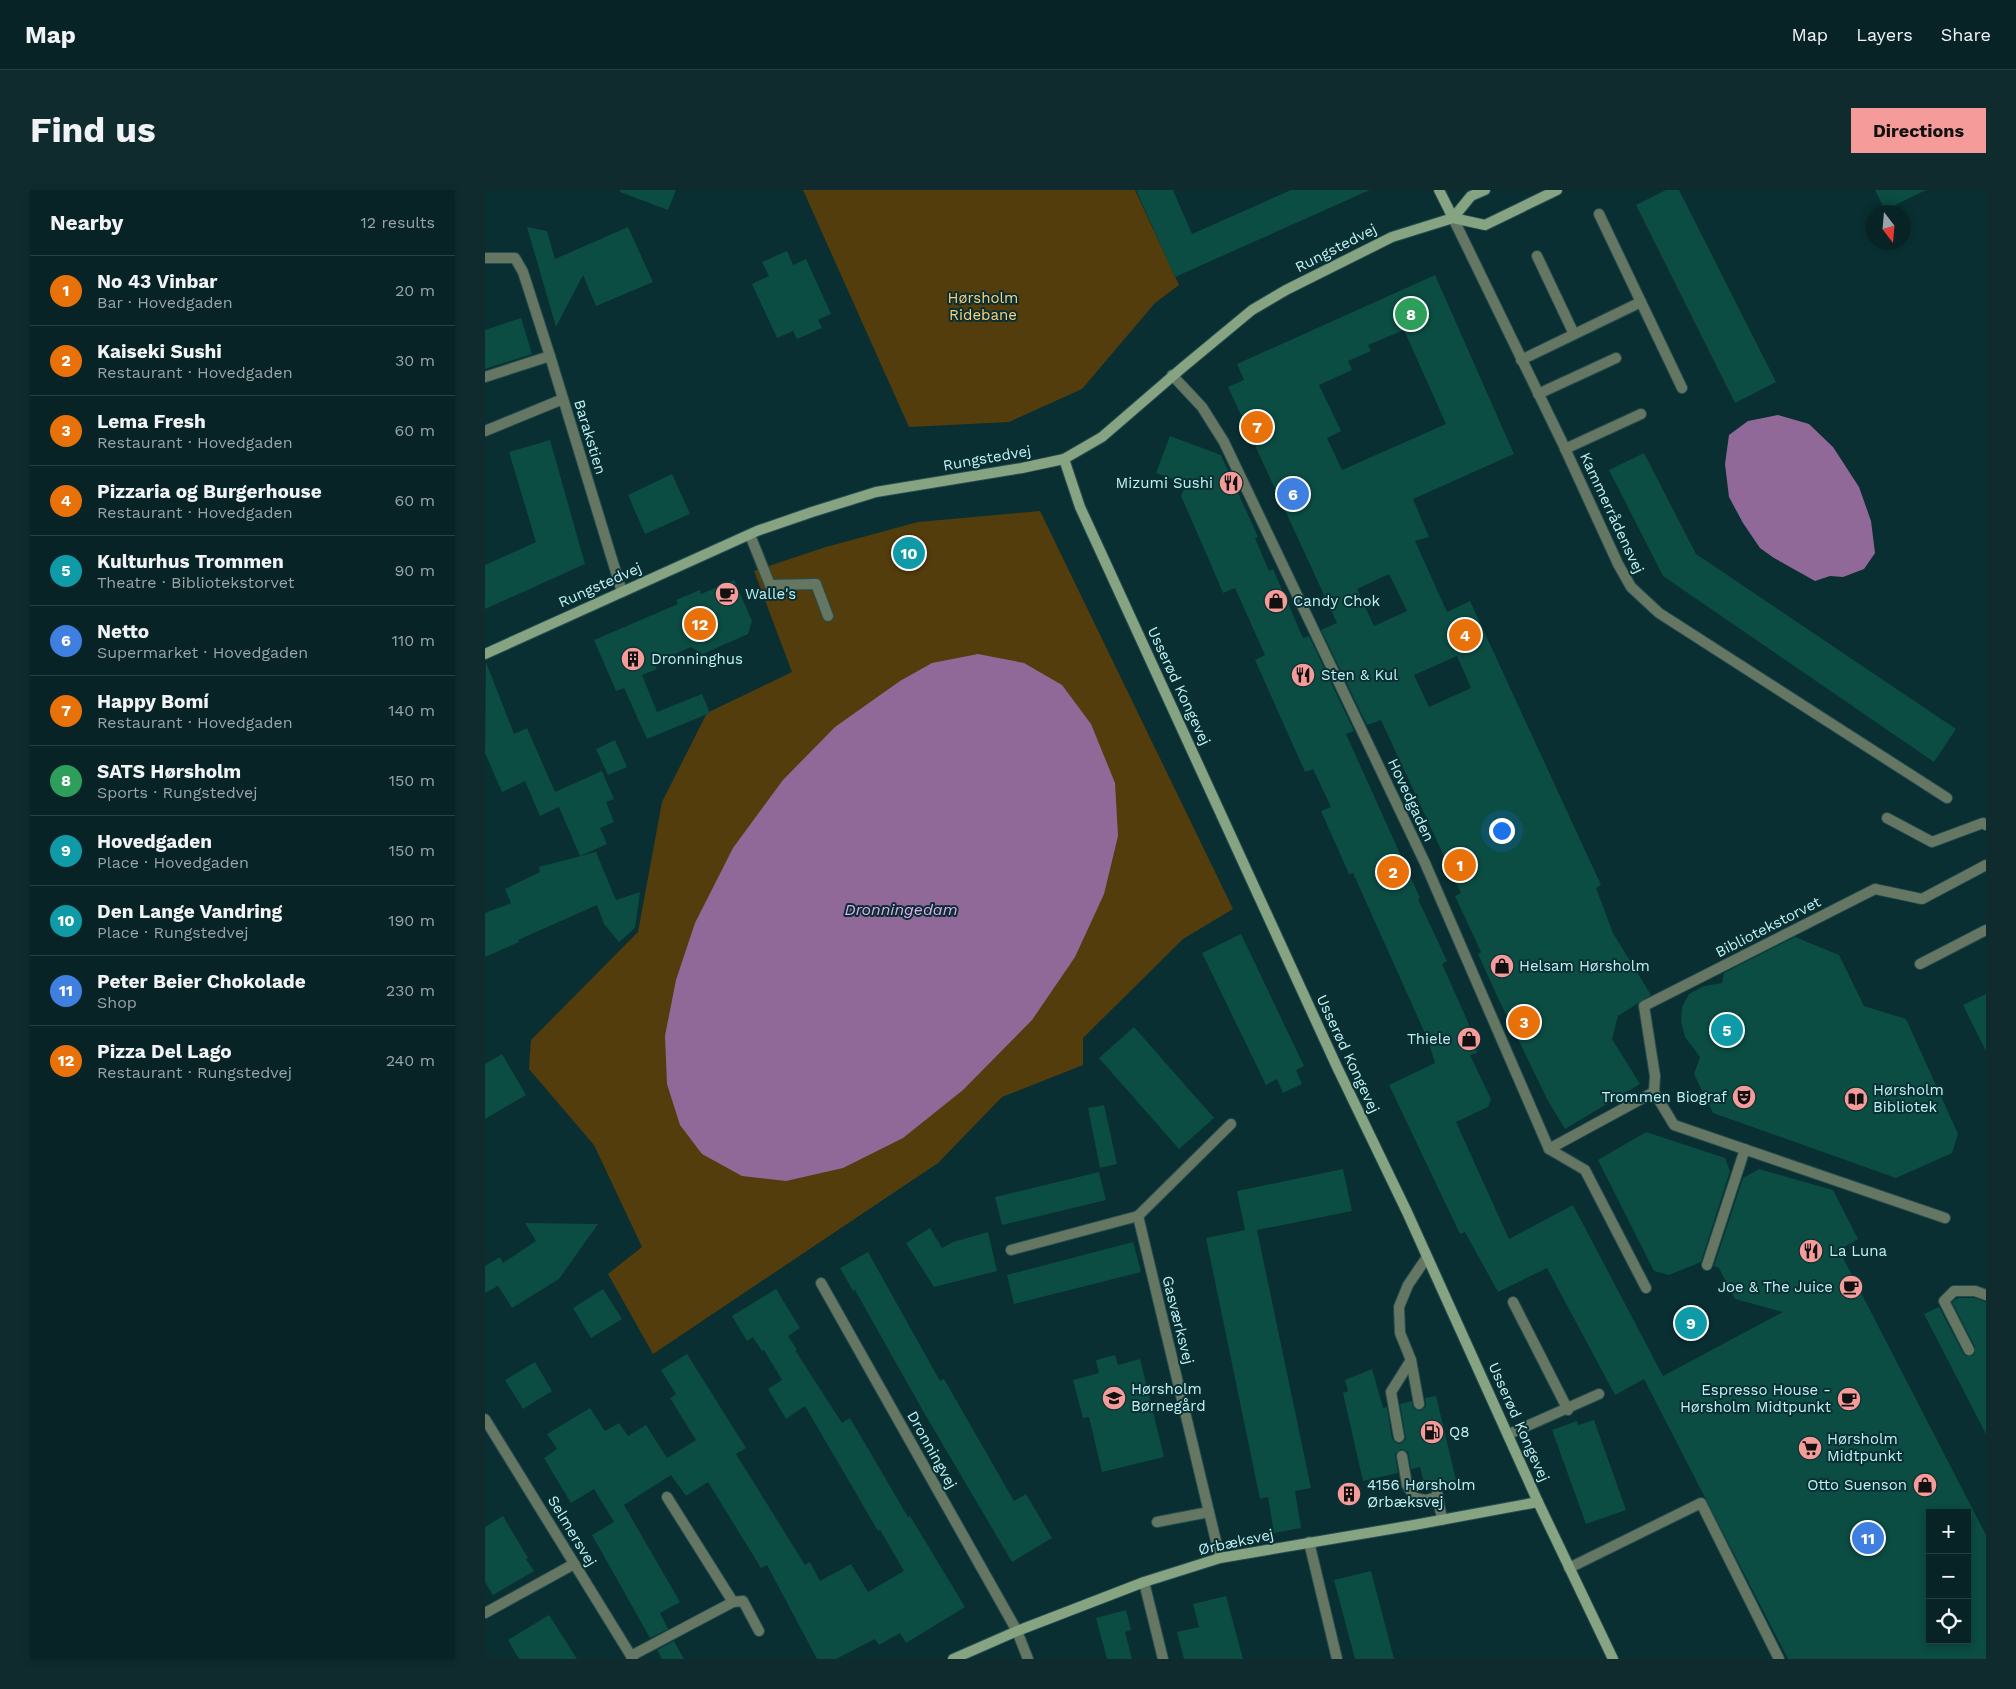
<!DOCTYPE html>
<meta charset="utf-8">
<style>
body{margin:0;font-family:"Work Sans",sans-serif;background:#102b2e;color:#f1f3f6}
.controls{position:absolute;right:15px;bottom:15px;display:grid;overflow:hidden;border-radius:0px;box-shadow:0 2px 8px #0003}
.controls button{width:45px;height:45px;display:grid;place-items:center;padding:0;border:0;border-bottom:1px solid #284043;background:#072326;color:#f1f3f6;font:25px sans-serif}
.compass{position:absolute;left:1381px;top:15px;width:45px;height:45px;border-radius:50%;background:#072326;box-shadow:0 2px 8px #0003;rotate:164deg}
.you{position:absolute;left:1016px;top:640px;width:18px;height:18px;margin:-12px;border:4px solid #fff;border-radius:50%;background:#1a73e8;box-shadow:0 0 0 8px #1a73e833}
.badge{display:grid;place-items:center;width:32px;height:32px;border-radius:50%;background:#f59b99;color:#fff;font-size:16px;font-weight:700}
.pin{position:absolute;translate:-50% -50%;border:2px solid #fff;box-shadow:0 1px 5px #0006}
.list{margin:0;padding:0;list-style:none}
h2{display:flex;justify-content:space-between;align-items:center;height:65px;margin:0;padding:0 20px;font-size:21px}
h2 small{font-size:16px;font-weight:400;color:#98a4a7}
.list li{display:grid;grid-template-columns:32px 1fr auto;gap:15px;align-items:center;box-sizing:border-box;height:70px;padding:0 20px;border-top:1px solid #284043}
.list b{display:block;font-size:19px;white-space:nowrap}
.list p{margin:0;font-size:16px;white-space:nowrap;color:#98a4a7}
.list em{font-size:16px;font-style:normal;color:#98a4a7}
.icon{flex:none;width:28px;height:28px;fill:none;stroke:currentColor;stroke-width:2;stroke-linecap:round;stroke-linejoin:round}
.map{position:relative;flex:none;width:1501px;height:1469px;overflow:hidden;border-radius:0px}
header{display:flex;align-items:center;gap:30px;box-sizing:border-box;height:70px;padding:0 25px;background:#072326;border-bottom:1px solid #284043}
header strong{font-size:24px}
nav{display:flex;gap:28px;margin-inline-start:auto;font-size:18px}
.intro{display:flex;align-items:center;justify-content:space-between;box-sizing:border-box;height:120px;padding:0 30px}
h1{margin:0;font-size:35px}
.button{padding:12px 22px;border-radius:0px;background:#f59b99;color:#111;font-size:18px;font-weight:700}
main{display:flex;gap:30px;padding:0 30px}
aside{flex:1;background:#072326;border-radius:0px;box-shadow:0 2px 8px #0003}
.map>svg:first-child{display:block}
.green{fill:#543d0c}
.water{fill:#916999}
.building{fill:#0b4c43;fill-rule:evenodd}
.lines{fill:none;stroke-linecap:round;stroke-linejoin:round}
.lane-casing{stroke:#264e51;stroke-width:12}
.street-casing{stroke:#264e51;stroke-width:12}
.secondary-casing{stroke:#264e51;stroke-width:12}
.lane{stroke:#657762;stroke-width:10}
.street{stroke:#657762;stroke-width:10}
.secondary{stroke:#87a482;stroke-width:10}
.labels{text-anchor:middle;dominant-baseline:central;stroke-width:4;stroke-linejoin:round;paint-order:stroke}
.street-label{font-size:15px;fill:#bff2f5;stroke:#092f32}
.park-label{font-size:15px;fill:#ffd07c;stroke:#092f32}
.poi-label{font-size:15px;fill:#bff2f5;stroke:#092f32;text-anchor:start}
.water-label{font-size:16px;font-style:italic;fill:#e8acf3;stroke:#092f32}
</style>
<header>
<strong>Map</strong>
<nav><a>Map</a><a>Layers</a><a>Share</a></nav>
</header>
<div class="intro"><h1>Find us</h1><a class="button">Directions</a></div>
<main>
<aside>
<h2>Nearby<small>12 results</small></h2>
<ul class="list">
<li><span class="badge" style="background:#e8710a">1</span><div><b>No 43 Vinbar</b><p>Bar · Hovedgaden</p></div><em>20 m</em></li>
<li><span class="badge" style="background:#e8710a">2</span><div><b>Kaiseki Sushi</b><p>Restaurant · Hovedgaden</p></div><em>30 m</em></li>
<li><span class="badge" style="background:#e8710a">3</span><div><b>Lema Fresh</b><p>Restaurant · Hovedgaden</p></div><em>60 m</em></li>
<li><span class="badge" style="background:#e8710a">4</span><div><b>Pizzaria og Burgerhouse</b><p>Restaurant · Hovedgaden</p></div><em>60 m</em></li>
<li><span class="badge" style="background:#0f9aa8">5</span><div><b>Kulturhus Trommen</b><p>Theatre · Bibliotekstorvet</p></div><em>90 m</em></li>
<li><span class="badge" style="background:#3f7fe0">6</span><div><b>Netto</b><p>Supermarket · Hovedgaden</p></div><em>110 m</em></li>
<li><span class="badge" style="background:#e8710a">7</span><div><b>Happy Bomí</b><p>Restaurant · Hovedgaden</p></div><em>140 m</em></li>
<li><span class="badge" style="background:#2e9e5b">8</span><div><b>SATS Hørsholm</b><p>Sports · Rungstedvej</p></div><em>150 m</em></li>
<li><span class="badge" style="background:#0f9aa8">9</span><div><b>Hovedgaden</b><p>Place · Hovedgaden</p></div><em>150 m</em></li>
<li><span class="badge" style="background:#0f9aa8">10</span><div><b>Den Lange Vandring</b><p>Place · Rungstedvej</p></div><em>190 m</em></li>
<li><span class="badge" style="background:#3f7fe0">11</span><div><b>Peter Beier Chokolade</b><p>Shop</p></div><em>230 m</em></li>
<li><span class="badge" style="background:#e8710a">12</span><div><b>Pizza Del Lago</b><p>Restaurant · Rungstedvej</p></div><em>240 m</em></li>
</ul>
</aside>
<div class="map">
<svg width="1501" height="1469" viewBox="0 0 1501 1469">
<rect width="100%" height="100%" fill="#092f32"/>
<g class="green">
<path d="M318 0H650L694 95 670 113 597 199 524 232 424 237Z"/>
<path d="M555 321 748 719 698 749 598 848V875L517 907 453 973 168 1164 123 1084 157 1057 109 955 44 879 46 850 153 742 177 612 222 523 307 482 269 381 341 357 433 332Z"/>
</g>
<g class="water">
<path d="M1293 225 1324 234 1348 257 1374 297 1386 331 1390 363 1379 379 1358 387 1345 386 1330 391 1289 368 1275 358 1258 333 1244 307 1240 274 1244 245 1263 231Z"/>
<path d="M493 464 539 473 577 495 606 534 630 593 633 646 619 704 590 767 547 830 478 900 418 948 358 978 301 991 257 986 217 964 195 935 182 894 180 846 191 790 210 733 248 658 298 590 350 537 415 491 447 473Z"/>
</g>
<g class="building">
<path d="M135 0H191L183 20 135 2Z"/>
<path d="M651 0H688L707 44 806 0H885L690 87Z"/>
<path d="M1181 0H1194L1291 192 1250 213 1151 15Z"/>
<path d="M1390 0H1441L1400 20Z"/>
<path d="M42 37 62 41 70 69 143 37 168 92 111 116 98 85 71 137Z"/>
<path d="M302 61 308 75 321 69 346 124 333 130 337 138 312 149 308 141 292 148 267 94 284 86 277 72Z"/>
<path d="M950 85 1029 264 928 309 944 347 930 351 962 422 985 411 1116 695 1111 698 1128 743 1166 805 1133 826 1127 849 1155 894 1080 939 1062 909 1014 810 993 764 996 762 970 706 976 703 896 530 882 535 836 440 852 433 743 197 759 190 752 174ZM919 140 961 234 857 280 842 248 856 241 834 195 867 180 863 171 886 161 883 155ZM904 384 922 421 889 436 872 399ZM972 466 986 498 944 517 929 485Z"/>
<path d="M36 128 47 164 0 179V140Z"/>
<path d="M685 246 736 265 773 347 770 348 784 381 788 379 818 448 824 446 869 541 861 544 935 708 933 709 962 771 957 774 983 832 992 863 985 865 1006 909 1003 917 971 932 1024 1049 1088 1015 1178 1186 1298 1122 1250 1109 1234 1078 1229 1076 1258 988 1274 979 1348 1000 1373 1049 1354 1060 1501 1345V1469H1303L1159 1189 1130 1205 1062 1078 1013 1102 980 1042 975 1044 904 895 950 873 943 850 868 683 864 684 836 621 846 617 828 579 820 582 770 470 780 465 750 398 738 403 724 370 696 306 701 294 671 283ZM1445 1323H1482V1450H1445Z"/>
<path d="M65 250 100 374 0 419V375L51 352 24 262Z"/>
<path d="M1159 263 1211 364 1471 539 1449 572 1178 386 1124 280Z"/>
<path d="M187 284 205 324 160 344 143 305Z"/>
<path d="M249 390 267 431 263 444 218 464 206 457 169 473 172 479 157 485 172 522 217 504 225 523 162 549 139 498 131 501 109 450 193 414 191 410 215 400 216 404Z"/>
<path d="M1 472 29 544 42 538 70 602 117 581 129 609 121 612 129 632 115 638 122 654 95 666 74 617 55 626 40 591 17 602 0 563Z"/>
<path d="M130 550 142 577 123 585 111 559Z"/>
<path d="M111 662 131 710 155 702 150 738 134 752 119 734 112 715 33 750 34 752 0 767V723L26 713 20 699 55 682 54 677Z"/>
<path d="M756 744 819 876 811 880 817 894 798 903 792 889 781 895 717 763Z"/>
<path d="M1310 747 1354 765 1379 816 1421 829 1473 944 1467 963 1411 988 1228 923 1209 884 1215 867 1200 847 1196 832 1197 817 1204 804 1219 796 1237 793 1239 783Z"/>
<path d="M1501 804V861L1478 815Z"/>
<path d="M649 837 729 928 694 959 614 868Z"/>
<path d="M17 864 41 905 0 929V874Z"/>
<path d="M619 915 632 974 615 978 603 918Z"/>
<path d="M1161 942 1240 968 1245 981 1216 1072 1184 1085 1169 1081 1113 970Z"/>
<path d="M858 979 867 1021 772 1040 826 1298 810 1301 816 1338 789 1343 783 1307 775 1309 721 1048 760 1040 752 1001Z"/>
<path d="M614 982 621 1010 517 1035 510 1007Z"/>
<path d="M40 1033 113 1034 74 1089 27 1118 13 1096 0 1103V1076L15 1067 18 1073 51 1051Z"/>
<path d="M445 1038 457 1058 468 1052 503 1042 512 1081 449 1097 421 1053Z"/>
<path d="M648 1052 656 1082 529 1114 522 1085Z"/>
<path d="M383 1062 455 1191 459 1189 529 1311 541 1304 567 1348 527 1372 438 1221 370 1100 368 1101 355 1078Z"/>
<path d="M118 1099 137 1129 106 1148 88 1118Z"/>
<path d="M291 1099 315 1138 303 1146 312 1160H310L357 1233 365 1228 423 1327 425 1326 480 1417 421 1453 415 1443 394 1455 390 1449 351 1469H332L282 1375 276 1378 223 1292 201 1306 186 1285 139 1315 195 1412 175 1423 183 1439 165 1448 107 1345 129 1332 109 1299 86 1313 59 1268 72 1259 62 1244 105 1218 120 1241 134 1233 143 1246 161 1235 182 1268 211 1250 185 1208 191 1204 176 1180 202 1164 261 1258 251 1264 320 1375 325 1372 335 1391 366 1374 383 1402 419 1381 395 1340 393 1341 320 1216 301 1229 283 1199 297 1190 279 1160 277 1161 268 1147 262 1151 247 1126Z"/>
<path d="M1473 1108H1489L1501 1112V1244L1439 1124 1454 1117 1478 1163 1481 1166H1487L1490 1163V1157L1467 1112Z"/>
<path d="M630 1165 633 1175 655 1169 679 1267 617 1282 604 1227 598 1228 588 1190 614 1183 611 1170Z"/>
<path d="M50 1172 67 1201 38 1219 20 1190Z"/>
<path d="M887 1179 898 1218 902 1217 907 1249 911 1253 916 1254 921 1249 915 1214 927 1211 929 1219 936 1221 941 1216 940 1208 951 1206 971 1290 940 1298 935 1277 926 1279 923 1262 916 1259 910 1264 913 1283 878 1291 858 1203 863 1201 860 1190Z"/>
<path d="M1109 1230 1141 1320 1101 1334 1067 1240 1092 1231 1093 1235Z"/>
<path d="M18 1326 43 1368 41 1369 49 1381 8 1405 0 1392V1337Z"/>
<path d="M886 1381 909 1469H870L849 1390Z"/>
<path d="M741 1406 758 1469H699L692 1442 714 1437 708 1414Z"/>
<path d="M641 1420 646 1440 640 1442 647 1469H622L611 1428Z"/>
<path d="M64 1425 92 1469H34L23 1450Z"/>
<path d="M189 1451 199 1469H177L172 1460Z"/>
</g>
<g class="lines">
<g class="lane-casing">
<g id="lane">
<path d="M1114 24 1197 198"/>
<path d="M1052 66 1089 144"/>
<path d="M0 68H30L38 82 65 166"/>
<path d="M1036 170 1156 112"/>
<path d="M1053 204 1131 168"/>
<path d="M0 241 78 209"/>
<path d="M1080 259 1156 224"/>
<path d="M265 345 285 395 331 394 343 426"/>
<path d="M1435 774 1501 740"/>
<path d="M1170 886 1159 816 1390 699 1437 709 1501 675"/>
<path d="M1028 1112 1083 1220"/>
<path d="M1484 1160 1459 1111 1469 1101H1490L1501 1105"/>
<path d="M934 1214 926 1170 915 1143 914 1117 923 1095 942 1067"/>
<path d="M1024 1244 1114 1204"/>
<path d="M914 1247 906 1202 926 1170"/>
<path d="M917 1266 922 1295 930 1308 940 1310 953 1307"/>
<path d="M952 1302 957 1330"/>
<path d="M182 1307 248 1412 258 1411 274 1441"/>
<path d="M672 1332 724 1322"/>
<path d="M1084 1378 1216 1313 1294 1469"/>
<path d="M146 1466 248 1412"/>
</g>
</g>
<g class="street-casing">
<g id="street">
<path d="M968 28 1077 252 1133 374 1146 397 1174 423 1462 608"/>
<path d="M687 185 717 217 739 252 940 673 1064 959 1100 980 1161 1098"/>
<path d="M0 187 65 166 137 402"/>
<path d="M1402 628 1447 652 1498 633 1501 635"/>
<path d="M1170 886 1169 902 1189 935 1460 1028"/>
<path d="M1064 959 1169 902"/>
<path d="M653 1026 746 934"/>
<path d="M526 1060 653 1026 735 1368"/>
<path d="M1222 1075 1260 959"/>
<path d="M336 1093 532 1441 543 1469"/>
<path d="M0 1229 148 1469"/>
<path d="M824 1352 852 1469"/>
<path d="M659 1392 678 1469"/>
<path d="M0 1423 89 1374"/>
</g>
</g>
<g class="secondary-casing">
<g id="secondary">
<path d="M954 0 968 28"/>
<path d="M968 28 986 6 1000 0"/>
<path d="M579 269 595 317 852 877 922 1022 1053 1312 1128 1469"/>
<path d="M0 464 272 341 327 322 391 302 537 278 579 269 617 247 697 178 767 120 801 100 907 47 968 28 1000 35 1072 0"/>
<path d="M468 1469 532 1441 659 1392 735 1368 929 1335 1053 1312"/>
</g>
</g>
<use href="#lane" class="lane"/>
<use href="#street" class="street"/>
<use href="#secondary" class="secondary"/>
</g>
<defs>
<g id="restaurant-disc" transform="scale(1.25)"><circle r="9.5" fill="#f59b99" stroke="#092f32"/><path d="M-5-6h1v4h1v-4h1v4h1v-4h1v5L-1.5 .5V6h-2V.5L-5-1ZM5-6V6H3V1.5H1.5Q1.5-4 5-6Z" fill="#111"/></g>
<g id="cafe-disc" transform="scale(1.25)"><circle r="9.5" fill="#f59b99" stroke="#092f32"/><path d="M-5.5-4.5H6V0H3Q3 3.5 0 3.5H-2.5Q-5.5 3.5-5.5 0ZM3-3.2v2h1.7v-2ZM-6 4.5H4V6H-6Z" fill="#111"/></g>
<g id="shop-disc" transform="scale(1.25)"><circle r="9.5" fill="#f59b99" stroke="#092f32"/><path d="M-5-2.5h2.3a2.7 3.5 0 0 1 5.4 0H5L5.5 6h-11ZM-1.5-2.5h3a1.5 2.3 0 0 0-3 0Z" fill="#111"/></g>
<g id="building-disc" transform="scale(1.25)"><circle r="9.5" fill="#f59b99" stroke="#092f32"/><path d="M-4-6H4V6H1V3H-1V6H-4ZM-2.5-4.3h1.7v1.8h-1.7ZM.8-4.3h1.7v1.8H.8ZM-2.5-1h1.7V.8h-1.7ZM.8-1h1.7V.8H.8Z" fill="#111"/></g>
<g id="theatre-disc" transform="scale(1.25)"><circle r="9.5" fill="#f59b99" stroke="#092f32"/><path d="M-5-5.5Q0-4 5-5.5V0Q5 5 0 6Q-5 5-5 0ZM-3.3-2.5H-1v1.5H-3.3ZM1-2.5H3.3v1.5H1ZM-2.8 1Q0 5.5 2.8 1Z" fill="#111"/></g>
<g id="library-disc" transform="scale(1.25)"><circle r="9.5" fill="#f59b99" stroke="#092f32"/><path d="M-6-4Q-3-5.5-.7-3.5V5Q-3 3-6 4ZM6-4Q3-5.5 .7-3.5V5Q3 3 6 4Z" fill="#111"/></g>
<g id="school-disc" transform="scale(1.25)"><circle r="9.5" fill="#f59b99" stroke="#092f32"/><path d="M0-5L7-2L0 1L-7-2ZM-4 1L0 2.5L4 1V4Q0 6-4 4Z" fill="#111"/></g>
<g id="fuel-disc" transform="scale(1.25)"><circle r="9.5" fill="#f59b99" stroke="#092f32"/><path d="M-5.5-6h7V0h2V4h1.3V-2.5L3-4.5l.8-.8L6-3V5H2.5V1h-1V6h-7ZM-4.2-4.7v3.2H.2V-4.7Z" fill="#111"/></g>
<g id="supermarket-disc" transform="scale(1.25)"><circle r="9.5" fill="#f59b99" stroke="#092f32"/><path d="M-6-5.5h2.5l.6 2H6L4.5 2H-2.5L-4.4-4H-6ZM-1.5 3.2a1.3 1.3 0 1 0 .1 0ZM3 3.2a1.3 1.3 0 1 0 .1 0Z" fill="#111"/></g>
</defs>
<g fill-rule="evenodd">
<use href="#restaurant-disc" x="746" y="293"/>
<use href="#cafe-disc" x="242" y="404"/>
<use href="#shop-disc" x="791" y="411"/>
<use href="#building-disc" x="148" y="469"/>
<use href="#restaurant-disc" x="818" y="485"/>
<use href="#shop-disc" x="1017" y="776"/>
<use href="#shop-disc" x="984" y="849"/>
<use href="#theatre-disc" x="1259" y="907"/>
<use href="#library-disc" x="1371" y="909"/>
<use href="#restaurant-disc" x="1326" y="1061"/>
<use href="#cafe-disc" x="1366" y="1097"/>
<use href="#school-disc" x="629" y="1208"/>
<use href="#cafe-disc" x="1364" y="1209"/>
<use href="#fuel-disc" x="947" y="1242"/>
<use href="#supermarket-disc" x="1325" y="1258"/>
<use href="#shop-disc" x="1440" y="1295"/>
<use href="#building-disc" x="864" y="1304"/>
</g>
<g class="labels">
<g class="street-label">
<text transform="translate(851 58) rotate(-27)">Rungstedvej</text>
<text transform="translate(105 247) rotate(73)">Barakstien</text>
<text transform="translate(502 268) rotate(-10)">Rungstedvej</text>
<text transform="translate(1127 323) rotate(65)">Kammerrådensvej</text>
<text transform="translate(115 395) rotate(-24)">Rungstedvej</text>
<text transform="translate(694 496) rotate(65)">Usserød Kongevej</text>
<text transform="translate(926 610) rotate(65)">Hovedgaden</text>
<text transform="translate(1283 737) rotate(-27)">Bibliotekstorvet</text>
<text transform="translate(863 864) rotate(65)">Usserød Kongevej</text>
<text transform="translate(693 1130) rotate(76)">Gasværksvej</text>
<text transform="translate(1034 1232) rotate(66)">Usserød Kongevej</text>
<text transform="translate(447 1260) rotate(61)">Dronningvej</text>
<text transform="translate(87 1341) rotate(59)">Selmersvej</text>
<text transform="translate(751 1352) rotate(-12)">Ørbæksvej</text>
</g>
<g class="park-label">
<text x="498" y="108">Hørsholm<tspan x="498" dy="17">Ridebane</tspan></text>
</g>
<g class="poi-label">
<text x="728" y="293" text-anchor="end">Mizumi Sushi</text>
<text x="260" y="404">Walle's</text>
<text x="808" y="411">Candy Chok</text>
<text x="166" y="469">Dronninghus</text>
<text x="836" y="485">Sten &amp; Kul</text>
<text x="1034" y="776">Helsam Hørsholm</text>
<text x="966" y="849" text-anchor="end">Thiele</text>
<text x="1388" y="900">Hørsholm<tspan x="1388" dy="17">Bibliotek</tspan></text>
<text x="1242" y="907" text-anchor="end">Trommen Biograf</text>
<text x="1344" y="1061">La Luna</text>
<text x="1348" y="1097" text-anchor="end">Joe &amp; The Juice</text>
<text x="646" y="1199">Hørsholm<tspan x="646" dy="17">Børnegård</tspan></text>
<text x="1346" y="1200" text-anchor="end">Espresso House -<tspan x="1346" dy="17">Hørsholm Midtpunkt</tspan></text>
<text x="964" y="1242">Q8</text>
<text x="1342" y="1249">Hørsholm<tspan x="1342" dy="17">Midtpunkt</tspan></text>
<text x="882" y="1295">4156 Hørsholm<tspan x="882" dy="17">Ørbæksvej</tspan></text>
<text x="1422" y="1295" text-anchor="end">Otto Suenson</text>
</g>
<g class="water-label">
<text x="416" y="719">Dronningedam</text>
</g>
</g>
</svg>
<div class="controls">
<button>+</button>
<button>−</button>
<button><svg class="icon" aria-label="locate" viewBox="0 0 24 24"><circle cx="12" cy="12" r="6"/><path d="M12 2v4M12 18v4M2 12h4M18 12h4"/></svg></button>
</div>
<svg class="compass" viewBox="-18 -18 36 36"><path d="M0-13l5 13h-10z" fill="#e53935"/><path d="M0 13l5-13h-10z" fill="#98a4a7"/></svg>
<div class="you"></div>
<div class="pin badge" style="left:975px;top:675px;background:#e8710a">1</div>
<div class="pin badge" style="left:908px;top:682px;background:#e8710a">2</div>
<div class="pin badge" style="left:1039px;top:832px;background:#e8710a">3</div>
<div class="pin badge" style="left:980px;top:445px;background:#e8710a">4</div>
<div class="pin badge" style="left:1242px;top:840px;background:#0f9aa8">5</div>
<div class="pin badge" style="left:808px;top:304px;background:#3f7fe0">6</div>
<div class="pin badge" style="left:772px;top:237px;background:#e8710a">7</div>
<div class="pin badge" style="left:926px;top:124px;background:#2e9e5b">8</div>
<div class="pin badge" style="left:1206px;top:1133px;background:#0f9aa8">9</div>
<div class="pin badge" style="left:424px;top:363px;background:#0f9aa8">10</div>
<div class="pin badge" style="left:1383px;top:1348px;background:#3f7fe0">11</div>
<div class="pin badge" style="left:215px;top:434px;background:#e8710a">12</div>
</div>
</main>
